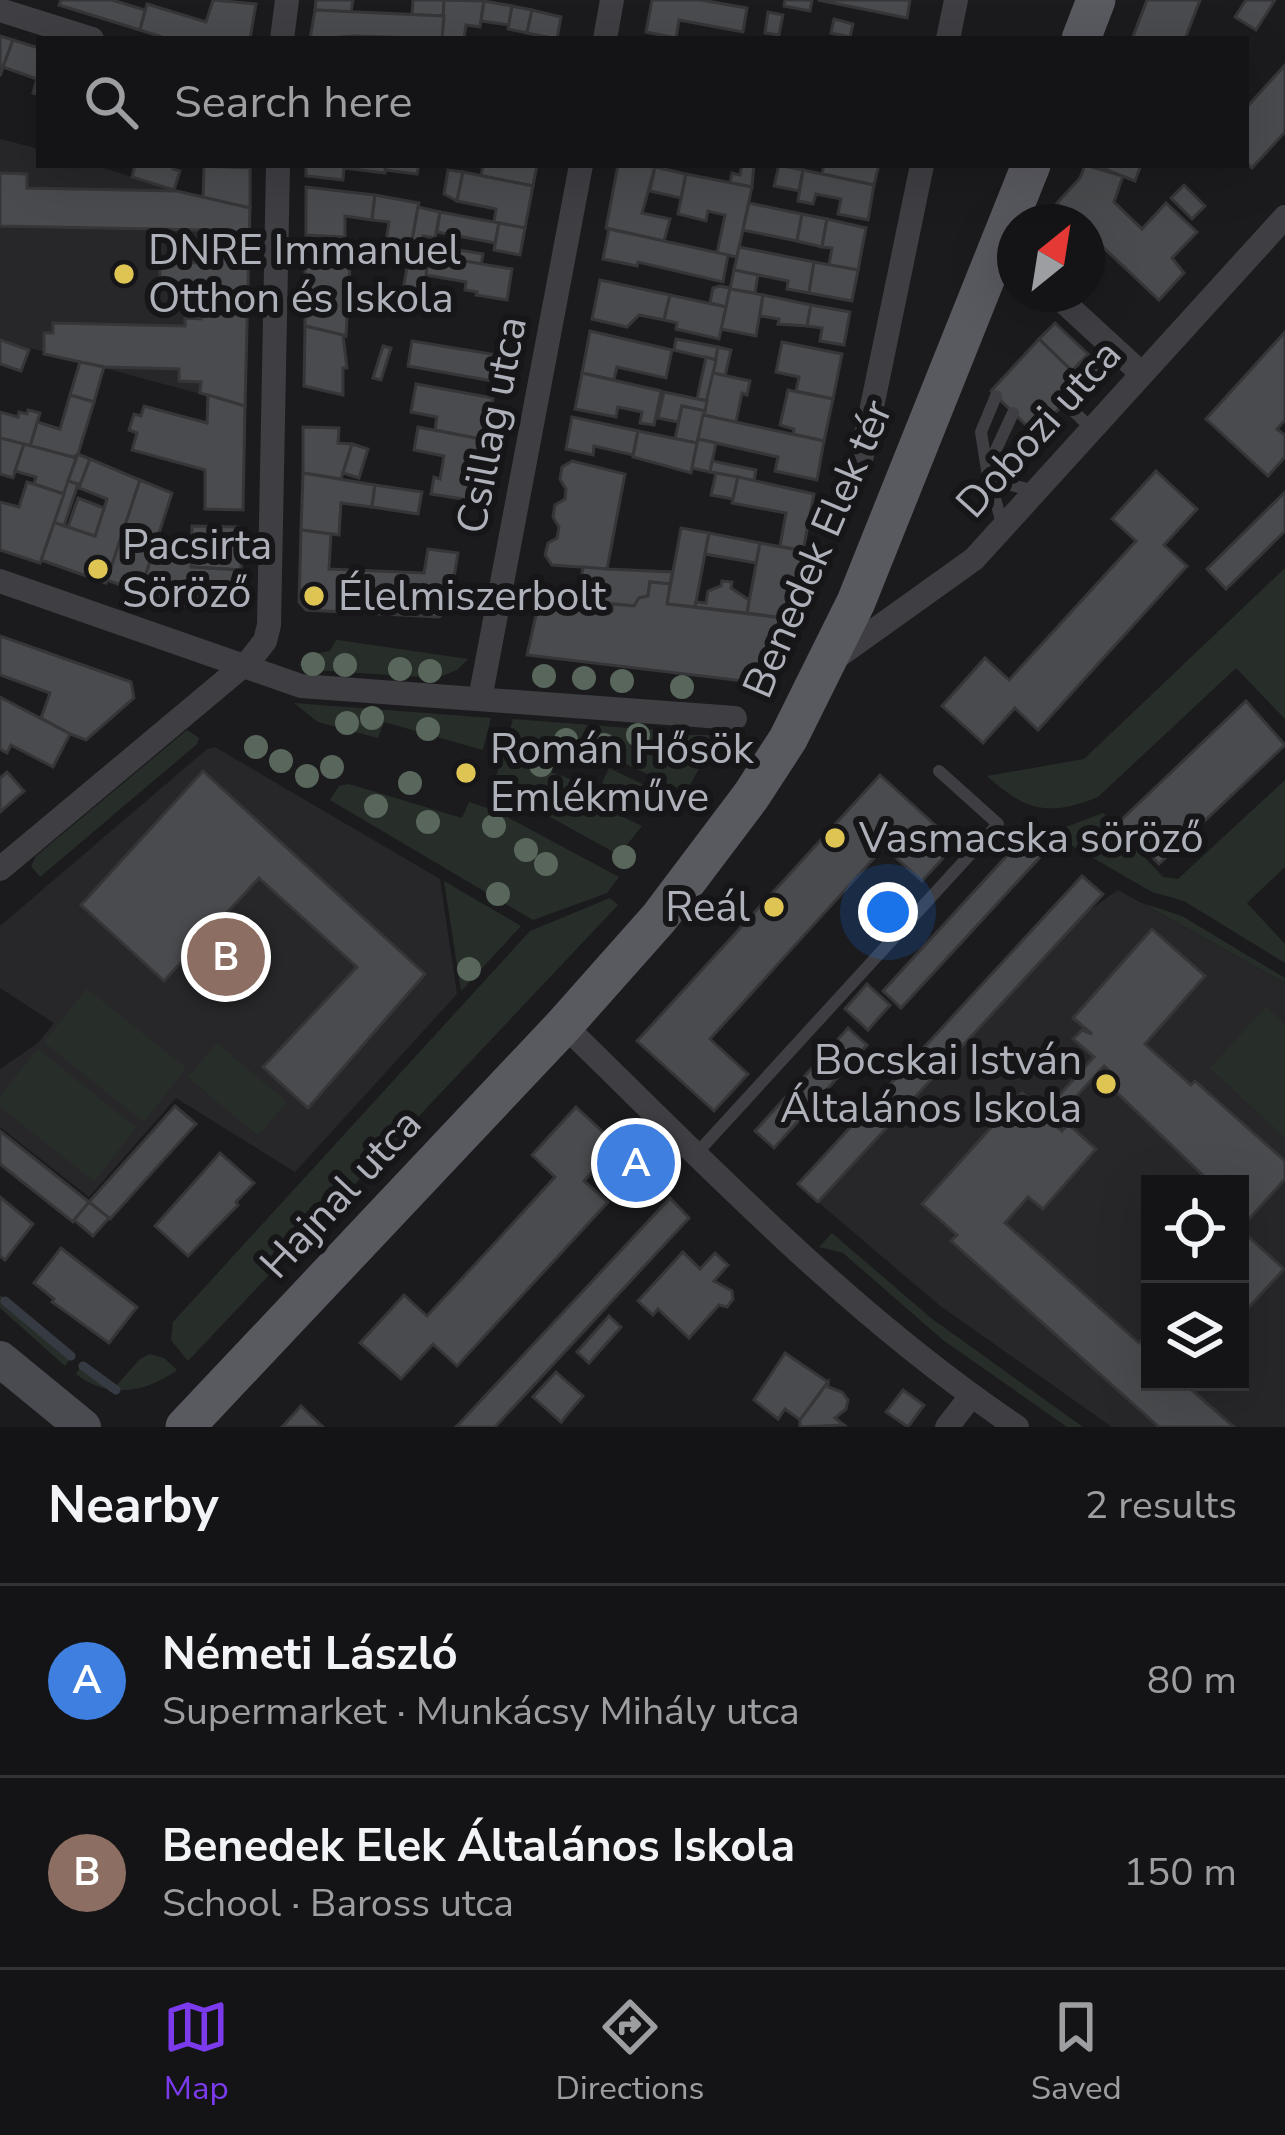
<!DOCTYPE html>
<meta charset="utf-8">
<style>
body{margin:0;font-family:"Nunito Sans",sans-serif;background:#212123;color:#f1f3f6}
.controls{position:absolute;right:36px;bottom:36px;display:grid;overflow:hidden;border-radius:0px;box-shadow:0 12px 48px #0002}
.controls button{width:108px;height:108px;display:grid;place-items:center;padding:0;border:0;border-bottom:3px solid #333335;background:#141416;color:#f1f3f6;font:60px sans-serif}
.compass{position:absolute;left:997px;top:204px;width:108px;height:108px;border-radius:50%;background:#141416;box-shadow:0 12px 48px #0002;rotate:30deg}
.you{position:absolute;left:888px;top:912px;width:42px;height:42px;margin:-30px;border:9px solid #fff;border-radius:50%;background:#1a73e8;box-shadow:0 0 0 18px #1a73e833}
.badge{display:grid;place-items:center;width:78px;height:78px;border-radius:50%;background:#7c3aed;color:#fff;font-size:39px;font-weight:700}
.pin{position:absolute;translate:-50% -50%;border:6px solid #fff;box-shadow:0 3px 12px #0006}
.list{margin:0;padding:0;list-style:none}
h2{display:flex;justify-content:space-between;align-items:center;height:156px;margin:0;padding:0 48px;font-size:51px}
h2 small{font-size:39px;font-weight:400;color:#9d9ea1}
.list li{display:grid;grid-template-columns:78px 1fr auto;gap:36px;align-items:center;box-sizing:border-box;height:192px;padding:0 48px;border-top:3px solid #333335}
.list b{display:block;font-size:45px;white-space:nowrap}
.list p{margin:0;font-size:39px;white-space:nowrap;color:#9d9ea1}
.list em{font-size:39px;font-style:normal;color:#9d9ea1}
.icon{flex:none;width:66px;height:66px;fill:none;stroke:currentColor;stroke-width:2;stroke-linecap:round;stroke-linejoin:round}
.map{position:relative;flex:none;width:1285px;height:1427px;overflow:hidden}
.search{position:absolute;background:#141416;box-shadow:0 12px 48px #0002;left:36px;right:36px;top:36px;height:132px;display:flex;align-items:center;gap:30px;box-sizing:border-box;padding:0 42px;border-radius:0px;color:#9d9ea1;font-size:45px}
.sheet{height:540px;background:#141416}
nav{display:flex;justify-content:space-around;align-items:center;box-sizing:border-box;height:168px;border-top:3px solid #333335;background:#141416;font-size:33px;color:#9d9ea1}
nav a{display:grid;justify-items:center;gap:6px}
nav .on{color:#7c3aed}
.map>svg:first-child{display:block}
.built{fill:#272729;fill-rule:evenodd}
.green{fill:#272e29}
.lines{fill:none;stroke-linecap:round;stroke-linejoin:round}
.stream{stroke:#363b43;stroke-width:9}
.building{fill:#4a4b4e;stroke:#363538;stroke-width:3}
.lane{stroke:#3e3e43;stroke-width:12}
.street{stroke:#3e3e43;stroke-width:24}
.secondary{stroke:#4a4b51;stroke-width:36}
.primary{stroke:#595960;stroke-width:39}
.tree{fill:#58665b}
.poi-dot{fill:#ddc453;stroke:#161618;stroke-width:4.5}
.labels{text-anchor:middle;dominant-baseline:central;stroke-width:12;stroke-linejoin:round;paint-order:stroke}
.poi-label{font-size:42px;fill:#afb1ba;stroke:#161618;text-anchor:start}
.street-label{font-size:42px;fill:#afb1ba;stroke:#161618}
</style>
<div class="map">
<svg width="1285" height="1427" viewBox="0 0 1285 1427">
<rect width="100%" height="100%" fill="#1b1b1d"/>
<g class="built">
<path d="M0 139 39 149V165H94L203 199 245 406 0 340Z"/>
<path d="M215 747 440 879 457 994 295 1172 176 1098 89 1197 0 1127V1069L38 1043 54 1023 0 988V926L207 749Z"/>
<path d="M1118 890 1285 983V1427H1112L939 1305 818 1202 1084 914ZM1150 1184H1240V1382H1150Z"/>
</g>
<g class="green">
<path d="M1285 568V719L1236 668 1098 797C1048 817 1026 811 987 776L1084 759Z"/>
<path d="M336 640H338L468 659 457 670 437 678 312 670 299 665 308 655 330 651Z"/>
<path d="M294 703 491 718 483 750 384 722 378 738 318 722Z"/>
<path d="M513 719 655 730 665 738V758L677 760 686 735H718L686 792 592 748 584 767 508 738Z"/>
<path d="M187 730 199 738 197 744 40 877 31 866 36 856Z"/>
<path d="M502 754 581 783 579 796 642 826 619 855 494 786Z"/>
<path d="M609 768 659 792 651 808 602 783Z"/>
<path d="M1285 780V867L1247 903 1285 944V963L1184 901 1152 892 1050 833 1103 813 1163 877 1178 879Z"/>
<path d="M349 784 462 818 469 802 496 811 619 877 607 893 533 920 330 800 339 786Z"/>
<path d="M444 881 521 926 461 991Z"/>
<path d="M610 898 618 905 188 1361 171 1340 173 1322 530 931Z"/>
<path d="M1142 903 1182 916 1285 978V983Z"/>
<path d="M87 989 186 1068 144 1122 44 1042Z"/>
<path d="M1266 1007 1285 1025V1138L1210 1068Z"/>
<path d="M217 1043 287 1102 258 1136 188 1077Z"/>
<path d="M38 1049 136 1128 94 1181 0 1107V1096Z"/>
<path d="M832 1233 931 1318 1083 1427H1067L943 1340 843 1253 819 1247Z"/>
<path d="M0 1295 74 1354 65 1366 0 1308Z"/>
<path d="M150 1354 164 1358 177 1370C146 1393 107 1399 76 1374L84 1362 116 1386 140 1359Z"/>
</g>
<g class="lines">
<g class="stream">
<path d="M5 1301 71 1356"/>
<path d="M83 1366 116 1390"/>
</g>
</g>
<g class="building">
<path d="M61 0H112L145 10 140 30 59 5Z"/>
<path d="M213 0 256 4 250 39H168L140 30 147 4 206 22Z"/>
<path d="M316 0H353L351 12 315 10Z"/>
<path d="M413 0H444V16L412 15Z"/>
<path d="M444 0 484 1 480 27 466 25 464 39 442 38Z"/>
<path d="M652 0H701L747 8 743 32 679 20 676 38 646 32Z"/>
<path d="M785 0H812L810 11 784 6Z"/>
<path d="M818 0H910L907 18Z"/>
<path d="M1147 0H1200L1185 39H1132Z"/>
<path d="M1246 0H1275L1256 30 1235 17Z"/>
<path d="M484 1 512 6 509 25 481 21Z"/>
<path d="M512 6 532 10 527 33 508 29Z"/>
<path d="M315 10 444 16 442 39 356 36 310 39Z"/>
<path d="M532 10 561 17 557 39 527 33Z"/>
<path d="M768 12 783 15 779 35 765 33Z"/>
<path d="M834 19 853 24 850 37 831 33Z"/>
<path d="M0 36 13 40 0 76Z"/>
<path d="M13 40 39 48V95L33 93 37 79 3 67Z"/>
<path d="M1285 65V132L1252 168 1246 163V108Z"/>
<path d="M135 165H174L173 169 180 171 174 190 132 177Z"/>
<path d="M306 165H386L385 173 344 168 343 180 306 176Z"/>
<path d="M386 165H419L417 174 385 170Z"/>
<path d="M483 165H537L533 186 481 176Z"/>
<path d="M618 165 655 167 642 213 670 219 664 241 606 228Z"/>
<path d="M742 165H754L752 187 730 183 732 173 740 175Z"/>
<path d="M779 165 803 170 799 191 774 186Z"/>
<path d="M824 165H879L874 185 822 174Z"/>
<path d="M1085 165 1123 176 1114 202 1142 229 1166 203 1197 232 1172 258 1184 273 1159 300 1087 232V222H1077L1057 203 1080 178Z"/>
<path d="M1094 165H1141L1135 181Z"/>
<path d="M204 166 250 168V208L203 199Z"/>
<path d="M655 167 686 174 681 198 650 191Z"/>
<path d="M448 170 463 172 457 201 444 194Z"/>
<path d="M803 170 874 185 868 220 838 214 841 199 816 194 813 204 798 201Z"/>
<path d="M463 172 533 186 525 228 494 222 496 209 457 201Z"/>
<path d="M0 173 27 174V188L177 191 250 208 245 406 200 393 201 382 179 381V369L104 367 44 354V333H53V323L185 326V318L201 319 202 283 160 282V262L202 263 203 230 0 226Z"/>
<path d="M686 174 752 187 737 257 717 253 725 215 708 211 706 221 678 214Z"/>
<path d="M1184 185 1205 206 1192 219 1171 198Z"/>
<path d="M306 187 375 195 372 220 345 216V237L306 235Z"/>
<path d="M375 195 419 203 411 246 386 242 389 222 372 220Z"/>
<path d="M749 203 802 214 797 241 743 230Z"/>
<path d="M418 207 440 212 435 238 423 236 421 246 428 248 427 255 410 252Z"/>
<path d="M440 212 499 223 495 243 437 232Z"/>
<path d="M802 214 827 219 822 247 797 241Z"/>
<path d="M827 219 866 228 858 270 829 265 832 248 822 247Z"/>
<path d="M499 223 525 228 520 255 494 250Z"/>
<path d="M609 229 728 255 723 282 638 262 637 266 603 259Z"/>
<path d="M739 247 814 262 809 293 787 289 788 281 734 270Z"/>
<path d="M305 248 347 251V266H350L346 336 305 326Z"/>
<path d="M453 249 483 254 481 264 452 259Z"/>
<path d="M410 252 429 255 427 299 402 294Z"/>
<path d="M429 255 512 269 507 300 476 295 477 292 465 290 466 282 426 275Z"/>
<path d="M814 262 858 270 852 301 809 293Z"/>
<path d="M734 270 758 275 755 293 730 289Z"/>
<path d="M600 280 670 295 664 320 639 315 627 327 592 319Z"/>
<path d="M720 286 730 288 726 307 710 303 713 288Z"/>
<path d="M730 289 763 295 756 336 721 329Z"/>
<path d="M670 295 726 307 719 339 676 329 677 323 664 320Z"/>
<path d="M763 295 811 305 807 326 778 324 779 319 760 316Z"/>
<path d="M811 305 850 312 844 345 820 341 822 328 807 326Z"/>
<path d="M1055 323 1088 354 1072 371 1039 339Z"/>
<path d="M305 326 343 335 347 368H343V395L304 386Z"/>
<path d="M590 331 672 350 666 378 617 367 614 380 582 373Z"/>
<path d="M1285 332V420L1277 429 1285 435V457L1268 476 1206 419Z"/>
<path d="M676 339 718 347 716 360 674 350Z"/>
<path d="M1039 339 1075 374V392L1035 434 991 391Z"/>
<path d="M0 340 29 350 21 371 0 364Z"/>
<path d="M412 341 503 356 498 382 408 366Z"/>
<path d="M782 342 842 354 833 399 796 391 799 377 776 372Z"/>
<path d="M383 346 391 348 381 380 373 378Z"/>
<path d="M718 347 731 350 725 376 713 373Z"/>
<path d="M706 357 716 360 707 401 697 399Z"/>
<path d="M80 362 104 367 94 402 70 395Z"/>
<path d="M582 373 661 391 654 425 640 423 642 412 618 407 616 417 575 409Z"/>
<path d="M713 373 750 381 747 395 742 393 736 422 703 415Z"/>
<path d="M416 384 493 398 485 440 435 430 437 417 411 412Z"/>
<path d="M788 390 833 399 824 441 793 434 794 429 780 425Z"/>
<path d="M664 392 707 401 705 411 682 406 678 422 658 418Z"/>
<path d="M70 395 94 402 78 454 73 457 30 446 37 422 60 429Z"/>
<path d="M208 395 245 406 243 510 205 509V470L132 450 137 433 129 430 134 414 141 416 144 406 207 423Z"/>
<path d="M682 406 705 411 697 443 675 439Z"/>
<path d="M28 410 40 413 30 446 0 438V412L18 417 19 412 27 414Z"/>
<path d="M703 415 824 441 817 480 775 471 778 457 698 439Z"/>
<path d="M572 417 638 431 633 455 594 446 593 455 566 449Z"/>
<path d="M303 427 339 428 338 443 352 444 341 479 303 473Z"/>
<path d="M418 427 480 439 469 500 431 494 434 477 440 479 444 456 414 450Z"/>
<path d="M638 431 697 443 691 473 633 457Z"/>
<path d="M0 438 24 444 13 478 0 474Z"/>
<path d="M698 439 716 443 710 472 692 468Z"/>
<path d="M24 444 76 458 64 494 34 484 36 477 15 471Z"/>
<path d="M352 444 368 449 359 478 343 473Z"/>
<path d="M78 454 90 459 80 485 68 481Z"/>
<path d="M90 459 140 480 106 583 41 560 54 522 95 536 107 499 79 488Z"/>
<path d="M572 461 625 474 607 569 552 565 545 555 548 543 557 538 559 527 553 517 555 505 565 499 566 489 560 479 562 467Z"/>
<path d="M712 461 756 470 754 481 710 472Z"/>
<path d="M1156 471 1197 509 1164 545 1187 566 1038 730 1015 708 983 743 942 706 985 658 1009 680 1136 541 1112 519Z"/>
<path d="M303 473 375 485 372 507 341 503 339 535 301 530Z"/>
<path d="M716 473 738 477 733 499 711 495Z"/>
<path d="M738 477 814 494 803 551 780 546 786 513 732 503Z"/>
<path d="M140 480 172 493 140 592 107 580Z"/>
<path d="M68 481 78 484 64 526 54 522Z"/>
<path d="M27 482 64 494 40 563 0 550V502L19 507Z"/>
<path d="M375 485 422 492 418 514 372 507Z"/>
<path d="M1285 492V531L1226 589 1207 569Z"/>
<path d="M78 498 104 508 95 536 68 527Z"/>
<path d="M192 526 242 527 241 570 191 567Z"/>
<path d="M681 528 709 533 695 607 667 604Z"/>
<path d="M301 530 331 534 329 569 424 573 428 549 458 553 449 608 439 617 306 610 299 602Z"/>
<path d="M709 533 760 543 756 563 705 554Z"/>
<path d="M760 543 803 551 790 619 747 613Z"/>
<path d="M156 544 191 557V567L241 570 240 600 233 608 173 605 140 592Z"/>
<path d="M583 567 607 569 672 572 670 584 650 582 648 596 639 598 634 606 613 604 612 611 577 607Z"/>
<path d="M722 581 732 582 731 588 749 600 747 613 695 607 696 602 706 603 708 591 721 586Z"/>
<path d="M650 582 670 584 667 604 790 619 788 631 743 681 527 655 539 602 612 611 613 604 634 606 639 598 648 596Z"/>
<path d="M0 636 131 682 134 698 86 740 70 734 41 718 50 693 0 675Z"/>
<path d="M0 697 70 734 53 767 11 745 7 753 0 749Z"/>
<path d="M1246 701 1285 745 1159 864 1119 822Z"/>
<path d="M203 771 425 974 308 1108 263 1067 357 967 259 878 164 981 81 905Z"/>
<path d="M7 772 24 791 0 812V778Z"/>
<path d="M880 775 956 844 922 881 884 847 710 1039 748 1074 714 1111 637 1041Z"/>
<path d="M1023 838 1042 855 901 1008 883 991Z"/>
<path d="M1082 876 1103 894 818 1202 798 1184Z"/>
<path d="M1152 929 1205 976 1145 1044 1191 1085 1195 1081 1285 1161V1179L1250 1218 1240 1209V1184H1212L1111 1087 1118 1078 1104 1066 1052 1123 1062 1131 1068 1124 1096 1149 1043 1209 1028 1197 1005 1223 1139 1343 1150 1331V1382H1201L1193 1391 1234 1427H1159L951 1241 957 1235 922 1204 1022 1093 1043 1113 1094 1057 1073 1039 1082 1030 1092 1034 1073 1018Z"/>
<path d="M867 984 890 1005 868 1030 845 1009Z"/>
<path d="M848 1028 867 1045 774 1148 755 1131Z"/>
<path d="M175 1106 196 1124 110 1219 89 1202Z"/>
<path d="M576 1107 617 1145 584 1181 608 1202 457 1366 433 1344 401 1379 360 1343 404 1295 427 1316 493 1245 555 1177 532 1155Z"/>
<path d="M0 1131 89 1202 73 1222 0 1164Z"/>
<path d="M220 1153 254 1183 236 1202 238 1205 188 1256 155 1226Z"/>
<path d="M0 1197 33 1224 5 1260 0 1256Z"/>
<path d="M670 1198 689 1218 495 1427H456Z"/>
<path d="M89 1202 109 1218 93 1236 74 1220Z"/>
<path d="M1240 1229 1284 1269 1240 1317Z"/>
<path d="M61 1248 137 1307 109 1343 52 1302 54 1299 34 1283Z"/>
<path d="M683 1252 700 1269 715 1253 728 1265 714 1281 732 1291 733 1299 727 1307 719 1305 689 1338 658 1309 653 1315 638 1301Z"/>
<path d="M609 1316 621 1327 589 1363 577 1352Z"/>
<path d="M785 1353 828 1382 800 1420 785 1409 778 1419 754 1400Z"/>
<path d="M556 1372 583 1396 561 1422 533 1397Z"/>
<path d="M828 1382V1387L842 1392 848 1400 846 1409 835 1418 844 1425 800 1427V1420Z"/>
<path d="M903 1390 924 1405 908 1427 886 1412Z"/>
<path d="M301 1406 323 1427H282Z"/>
</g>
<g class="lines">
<g class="lane">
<path d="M1075 386 1111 347"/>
<path d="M996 396 981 432 987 470 1003 527"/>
<path d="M1065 403 1092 429"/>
<path d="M987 469 1013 413"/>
<path d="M988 471 1011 485 1035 491"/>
<path d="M697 1153 998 824 939 771"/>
</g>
<g class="street">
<path d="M0 10 92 39"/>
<path d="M282 39 287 0"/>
<path d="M605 39 612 0"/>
<path d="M948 39 956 0"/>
<path d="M1055 294 1142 374"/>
<path d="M861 460 922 165"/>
<path d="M0 581 301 686 735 718"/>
<path d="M830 662 974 559 1285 217"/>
<path d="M480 699 581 165"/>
<path d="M0 869 250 660 265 641 269 625 278 165"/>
<path d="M564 1025C708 1165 850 1315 1017 1427"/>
<path d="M947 1427 971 1396"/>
</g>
<path class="secondary" d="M0 1359 83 1427"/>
<g class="primary">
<path d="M1081 39 1096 0"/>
<path d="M185 1427 564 1025 659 918 751 796 788 739 856 602 1031 165"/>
</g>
</g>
<g class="tree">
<circle cx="313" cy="664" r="12"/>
<circle cx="345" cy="665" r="12"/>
<circle cx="400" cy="669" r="12"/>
<circle cx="430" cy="671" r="12"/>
<circle cx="544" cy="676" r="12"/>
<circle cx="584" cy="678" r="12"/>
<circle cx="622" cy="681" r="12"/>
<circle cx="682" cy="687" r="12"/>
<circle cx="372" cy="718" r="12"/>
<circle cx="347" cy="723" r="12"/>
<circle cx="428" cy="729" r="12"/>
<circle cx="638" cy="735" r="12"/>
<circle cx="566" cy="740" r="12"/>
<circle cx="604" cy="745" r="12"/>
<circle cx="256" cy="747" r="12"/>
<circle cx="281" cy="761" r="12"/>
<circle cx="541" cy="765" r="12"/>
<circle cx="332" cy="767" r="12"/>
<circle cx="307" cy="776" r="12"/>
<circle cx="410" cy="783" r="12"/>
<circle cx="376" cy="806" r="12"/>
<circle cx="428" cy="822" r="12"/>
<circle cx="494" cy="826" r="12"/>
<circle cx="526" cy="850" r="12"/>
<circle cx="624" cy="857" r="12"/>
<circle cx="546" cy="864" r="12"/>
<circle cx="498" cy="894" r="12"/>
<circle cx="469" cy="969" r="12"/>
</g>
<g class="poi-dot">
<circle cx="124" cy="274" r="12"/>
<circle cx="98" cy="569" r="12"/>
<circle cx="314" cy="596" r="12"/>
<circle cx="466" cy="773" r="12"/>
<circle cx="835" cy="838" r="12"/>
<circle cx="774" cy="907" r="12"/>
<circle cx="1106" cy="1084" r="12"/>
</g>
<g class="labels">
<g class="poi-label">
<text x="148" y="250">DNRE Immanuel<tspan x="148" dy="48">Otthon és Iskola</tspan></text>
<text x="122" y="545">Pacsirta<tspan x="122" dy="48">Söröző</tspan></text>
<text x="338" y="596">Élelmiszerbolt</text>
<text x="490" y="749">Román Hősök<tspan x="490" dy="48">Emlékműve</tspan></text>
<text x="859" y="838">Vasmacska söröző</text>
<text x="750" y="907" text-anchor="end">Reál</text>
<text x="1082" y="1060" text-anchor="end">Bocskai István<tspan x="1082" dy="48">Általános Iskola</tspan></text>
</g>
<g class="street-label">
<text transform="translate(492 425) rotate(-79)">Csillag utca</text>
<text transform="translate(1039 429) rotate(-48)">Dobozi utca</text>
<text transform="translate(818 549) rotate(-67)">Benedek Elek tér</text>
<text transform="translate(341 1194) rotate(-47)">Hajnal utca</text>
</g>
</g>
</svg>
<div class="controls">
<button><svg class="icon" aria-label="locate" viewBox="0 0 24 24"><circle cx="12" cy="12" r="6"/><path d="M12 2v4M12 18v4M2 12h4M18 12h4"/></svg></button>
<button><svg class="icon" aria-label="layers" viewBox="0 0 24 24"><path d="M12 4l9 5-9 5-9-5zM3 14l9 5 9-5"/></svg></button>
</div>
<svg class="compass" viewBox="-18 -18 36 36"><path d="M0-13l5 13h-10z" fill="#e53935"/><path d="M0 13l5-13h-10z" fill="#9d9ea1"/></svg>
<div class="you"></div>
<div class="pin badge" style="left:636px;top:1163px;background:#3f7fe0">A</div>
<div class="pin badge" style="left:226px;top:957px;background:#8d6e63">B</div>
<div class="search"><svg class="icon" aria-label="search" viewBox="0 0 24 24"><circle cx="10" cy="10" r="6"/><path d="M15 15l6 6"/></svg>Search here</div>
</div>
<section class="sheet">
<h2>Nearby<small>2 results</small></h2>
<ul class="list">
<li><span class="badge" style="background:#3f7fe0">A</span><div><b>Németi László</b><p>Supermarket · Munkácsy Mihály utca</p></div><em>80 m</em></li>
<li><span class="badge" style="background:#8d6e63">B</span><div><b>Benedek Elek Általános Iskola</b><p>School · Baross utca</p></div><em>150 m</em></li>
</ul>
</section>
<nav>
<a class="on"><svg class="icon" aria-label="map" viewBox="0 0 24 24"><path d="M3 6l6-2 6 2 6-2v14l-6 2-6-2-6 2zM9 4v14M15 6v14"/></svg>Map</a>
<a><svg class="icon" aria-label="directions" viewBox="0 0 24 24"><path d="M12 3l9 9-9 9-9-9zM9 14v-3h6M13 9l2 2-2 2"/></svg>Directions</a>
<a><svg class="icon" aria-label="saved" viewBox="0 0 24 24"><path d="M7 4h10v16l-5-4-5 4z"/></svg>Saved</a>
</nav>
